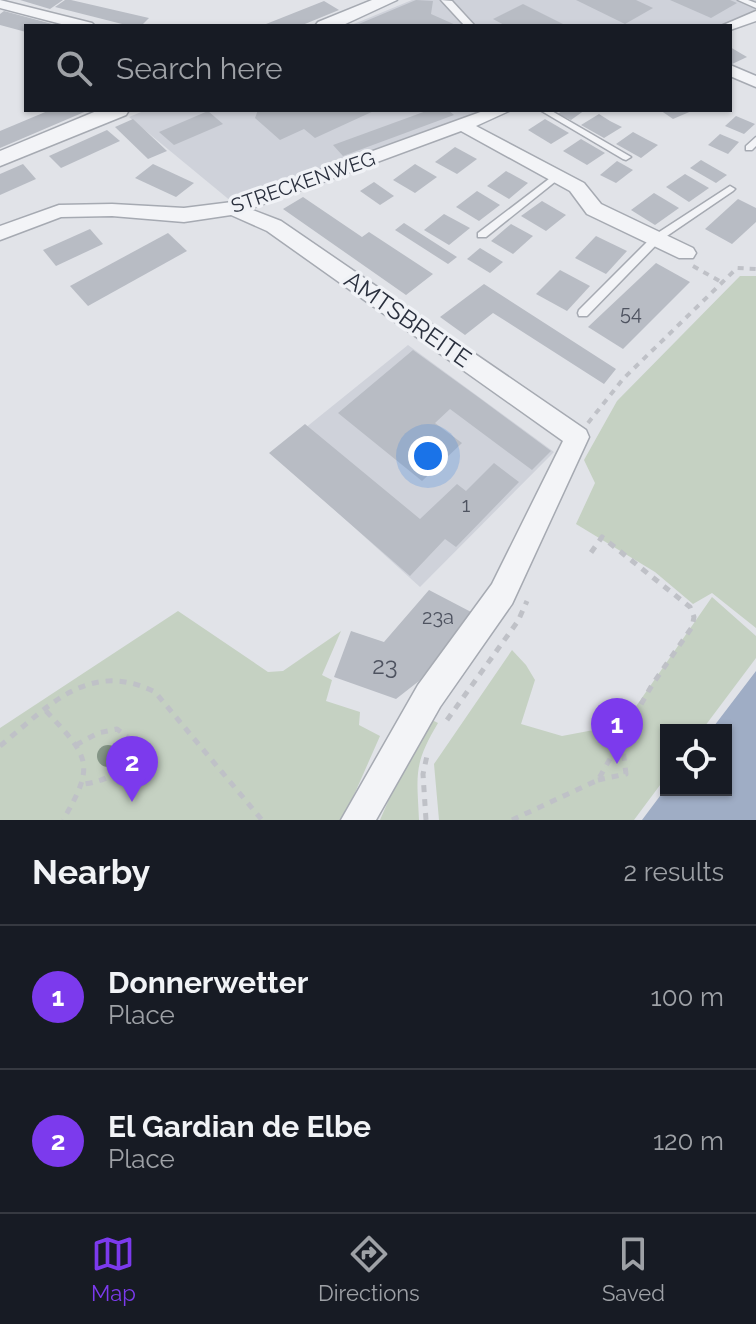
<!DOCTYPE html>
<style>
body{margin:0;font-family:Raleway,sans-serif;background:#20242c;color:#f1f3f6}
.controls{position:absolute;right:24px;bottom:24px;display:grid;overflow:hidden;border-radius:0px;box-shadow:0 2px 6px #0004}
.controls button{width:72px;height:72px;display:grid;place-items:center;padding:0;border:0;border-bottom:2px solid #363941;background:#171b24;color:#f1f3f6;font:40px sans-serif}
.you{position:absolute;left:428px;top:456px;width:28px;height:28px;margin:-20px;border:6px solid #fff;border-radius:50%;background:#1a73e8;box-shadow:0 0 0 12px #1a73e833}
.badge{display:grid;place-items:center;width:52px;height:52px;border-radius:50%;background:#7c3aed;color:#fff;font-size:26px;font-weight:700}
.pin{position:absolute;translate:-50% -66px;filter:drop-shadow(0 2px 4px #0008)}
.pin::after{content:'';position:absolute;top:42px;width:28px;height:24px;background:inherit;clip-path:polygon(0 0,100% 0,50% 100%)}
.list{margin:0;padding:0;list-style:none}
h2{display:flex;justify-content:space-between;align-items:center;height:104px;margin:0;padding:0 32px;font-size:34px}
h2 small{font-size:26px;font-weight:400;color:#9ea1a6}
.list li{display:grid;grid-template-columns:52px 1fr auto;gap:24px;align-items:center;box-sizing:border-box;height:144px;padding:0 32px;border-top:2px solid #363941}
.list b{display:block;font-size:30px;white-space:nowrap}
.list p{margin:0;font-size:26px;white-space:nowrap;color:#9ea1a6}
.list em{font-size:26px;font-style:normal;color:#9ea1a6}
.icon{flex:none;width:44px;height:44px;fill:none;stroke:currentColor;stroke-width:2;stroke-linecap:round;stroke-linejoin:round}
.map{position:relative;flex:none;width:756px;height:820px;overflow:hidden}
.search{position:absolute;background:#171b24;box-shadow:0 2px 6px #0004;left:24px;right:24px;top:24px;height:88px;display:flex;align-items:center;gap:20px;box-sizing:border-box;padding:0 28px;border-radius:0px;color:#9ea1a6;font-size:30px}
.sheet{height:392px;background:#171b24}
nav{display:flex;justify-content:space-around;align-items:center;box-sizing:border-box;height:112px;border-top:2px solid #363941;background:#171b24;font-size:22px;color:#9ea1a6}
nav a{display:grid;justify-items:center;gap:4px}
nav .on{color:#7c3aed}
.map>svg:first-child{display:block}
.built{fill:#cfd2da}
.green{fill:#c5d1c2}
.water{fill:#9fadc5}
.building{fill:#b8bcc4}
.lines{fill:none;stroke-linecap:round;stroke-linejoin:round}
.service-casing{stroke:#a6aab2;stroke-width:3}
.minor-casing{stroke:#a6aab2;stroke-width:3}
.tertiary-casing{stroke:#a6aab2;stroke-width:3}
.path-far1{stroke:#bfc1c7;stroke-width:4;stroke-dasharray:6 6;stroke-linecap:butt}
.path{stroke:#bfc1c7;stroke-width:5;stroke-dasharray:7 7;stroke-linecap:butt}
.service{fill:#f3f4f7;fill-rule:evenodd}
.minor{fill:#f3f4f7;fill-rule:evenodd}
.tertiary{fill:#f3f4f7;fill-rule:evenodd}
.tree{fill:#869788}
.labels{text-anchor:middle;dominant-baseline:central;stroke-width:7;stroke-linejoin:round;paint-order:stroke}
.far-street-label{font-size:20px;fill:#2a303e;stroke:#f0f2f6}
.number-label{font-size:20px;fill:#4e5360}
.street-label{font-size:24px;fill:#2a303e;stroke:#f0f2f6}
.near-number-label{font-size:24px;fill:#4e5360}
</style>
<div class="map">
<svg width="756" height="820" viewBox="0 0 756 820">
<rect width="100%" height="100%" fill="#e1e3e8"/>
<g class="built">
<path d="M412 0H756V14L723 26H349Z"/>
<path d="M146 110H489L232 202 129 117Z"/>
<path d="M408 345 554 452 420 587 273 454Z"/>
</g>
<g class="green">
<path d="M740 276H756V628L712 593 693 604 655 572 576 524 595 483 584 460 617 401Z"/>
<path d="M712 597 756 636V658L702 730H666V777L634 820H439L434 764 512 650 526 665 535 680 521 724 562 736 599 729 614 738Z"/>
<path d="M178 611 268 672 283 671 341 631 322 675 332 680 326 701 360 712 359 725 380 736 343 820H0V728Z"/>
<path d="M430 719 438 723C413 765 417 774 419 820H380L410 751Z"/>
</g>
<path class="water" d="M756 671V820H642L666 788 726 790V730H711Z"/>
<g class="building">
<path d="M20 0H63L50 9Z"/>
<path d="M65 0H71L149 18 141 26H130L55 7Z"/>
<path d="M416 0 433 1 431 14 458 26H354Z"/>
<path d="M576 0H636L653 8 625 24Z"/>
<path d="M670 0H730L737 3 711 18Z"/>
<path d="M324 1 339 10 300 26H261Z"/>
<path d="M523 4 567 26H506L493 19Z"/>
<path d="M4 11 56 25V26H26V32L0 25V14Z"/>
<path d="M730 47 747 57 730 65Z"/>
<path d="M50 110H89L0 148V131Z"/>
<path d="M258 110H376L315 138 304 129 280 140 255 118Z"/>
<path d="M429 110H448L454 115 343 156 333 145Z"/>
<path d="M563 110H585L571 120 558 114Z"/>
<path d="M660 110H694L673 119Z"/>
<path d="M208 111 223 124 174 145 159 132Z"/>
<path d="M599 114 610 121 622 127 604 138 581 125Z"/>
<path d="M736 116 755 124 744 134 725 126Z"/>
<path d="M133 119 167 151 148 159 115 127Z"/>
<path d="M545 119 569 133 551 144 528 130Z"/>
<path d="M107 130 120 141 61 168 49 156Z"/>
<path d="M633 132 646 139 658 145 641 158 616 144Z"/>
<path d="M720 134 739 142 728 154 708 145Z"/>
<path d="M581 139 605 153 587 165 563 151Z"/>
<path d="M455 147 477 159 457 174 435 162Z"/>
<path d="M701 160 727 175 716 183 690 168Z"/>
<path d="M617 161 633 170 616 183 600 175Z"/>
<path d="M23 164 36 179 0 195V174Z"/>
<path d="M153 164 194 183 176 197 135 178Z"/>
<path d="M415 164 437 177 415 193 393 180Z"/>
<path d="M506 171 528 183 509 199 487 186Z"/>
<path d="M685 174 709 188 689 202 666 187Z"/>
<path d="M374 182 394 196 380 205 360 191Z"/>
<path d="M477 191 500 205 479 221 456 207Z"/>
<path d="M654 193 679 208 655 225 631 210Z"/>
<path d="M303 197 362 237 369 232 433 274 406 295 283 209Z"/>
<path d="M738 199 756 208V222L732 244 705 229Z"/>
<path d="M542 201 566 215 546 231 521 216Z"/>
<path d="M444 214 470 228 449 245 424 230Z"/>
<path d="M404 223 457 257 448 264 395 230Z"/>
<path d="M511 224 533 236 513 254 491 241Z"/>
<path d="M90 229 103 244 56 266 43 250Z"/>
<path d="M168 233 187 251 88 306 70 286Z"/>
<path d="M596 236 627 251 606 274 575 258Z"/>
<path d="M480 248 503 262 490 273 467 259Z"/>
<path d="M656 263 690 282 623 349 588 327Z"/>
<path d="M560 270 590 286 567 311 536 294Z"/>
<path d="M484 284 616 369 604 384 493 313 465 335 440 317Z"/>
<path d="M413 350 478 397 551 451 532 470 450 409 435 423 462 443 422 481 338 413Z"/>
<path d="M305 424 420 519 457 484 466 491 494 463 519 482 456 547 445 539 410 576 269 453Z"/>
<path d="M429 590 473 613 419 681 396 699 334 677 351 631 384 642Z"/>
</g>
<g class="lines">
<g class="service-casing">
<g id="service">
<path d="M441 0 452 1 475 26 464 25Z"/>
<path d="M738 0H748L756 3V8Z"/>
<path d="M540 110H550L631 157 626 160 623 159Z"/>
<path d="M756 137V146L752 150H746V146Z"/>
<path d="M558 172 561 173V177L486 237H478V233Z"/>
<path d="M730 186 735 189 733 191 661 240 587 316H579L578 313 579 310 653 236Z"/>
</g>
</g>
<g class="minor-casing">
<g id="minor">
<path d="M0 0 92 23 95 26H69L0 8Z"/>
<path d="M756 11V21L730 30V26H721Z"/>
<path d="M730 65 756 76V87L730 76Z"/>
<path d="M486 110H511L476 126 584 183 601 204 693 248 696 253 693 258H679L587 214 570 191 461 131 250 209 281 221 586 430 589 437 512 604 440 707 376 820H341L418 685 492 584 563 441 267 231 231 215 184 222 112 216 61 217 0 240V226L59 205 112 204 184 208 232 202Z"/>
</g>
</g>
<g class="tertiary-casing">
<g id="tertiary">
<path d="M372 0H397L341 26H315L318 22Z"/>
<path d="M99 110H129L126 115 0 166V151Z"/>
</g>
</g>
<g class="path-far1">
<path d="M693 266 723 283"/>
<path d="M588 423 623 379 737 268 756 269"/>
</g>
<g class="path">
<path d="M46 711C89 757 96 764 63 820"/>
<path d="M447 720 518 621 527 601"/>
<path d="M76 745 98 733 117 729 129 738 132 754C120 773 106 781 84 784"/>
<path d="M0 746C49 706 89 659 155 692L262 820"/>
<path d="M598 780 626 774 622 741"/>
<path d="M426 820 423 774 428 751"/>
<path d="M512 820 598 780 652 685 692 627 694 617 690 607 602 537 590 554"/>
</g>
<use href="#service" class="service"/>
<use href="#minor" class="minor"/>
<use href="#tertiary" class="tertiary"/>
</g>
<circle class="tree" cx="108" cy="756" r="11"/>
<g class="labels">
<g class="far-street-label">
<text transform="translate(303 182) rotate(-19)">STRECKENWEG</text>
</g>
<g class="number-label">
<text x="631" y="313">54</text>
<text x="466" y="505">1</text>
<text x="438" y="617">23a</text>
</g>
<g class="street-label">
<text transform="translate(408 319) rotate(35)">AMTSBREITE</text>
</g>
<g class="near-number-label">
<text x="385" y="665">23</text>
</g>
</g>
</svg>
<div class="controls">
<button><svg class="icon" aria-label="locate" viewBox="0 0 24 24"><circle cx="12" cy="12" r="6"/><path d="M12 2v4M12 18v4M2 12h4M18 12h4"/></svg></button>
</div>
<div class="you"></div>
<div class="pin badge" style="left:617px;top:764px">1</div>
<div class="pin badge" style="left:132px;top:802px">2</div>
<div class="search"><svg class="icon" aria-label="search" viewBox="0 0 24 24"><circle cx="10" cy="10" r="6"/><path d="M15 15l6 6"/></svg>Search here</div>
</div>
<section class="sheet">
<h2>Nearby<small>2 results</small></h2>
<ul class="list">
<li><span class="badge">1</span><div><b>Donnerwetter</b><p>Place</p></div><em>100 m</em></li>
<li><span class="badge">2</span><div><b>El Gardian de Elbe</b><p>Place</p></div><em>120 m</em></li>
</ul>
</section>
<nav>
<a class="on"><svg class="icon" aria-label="map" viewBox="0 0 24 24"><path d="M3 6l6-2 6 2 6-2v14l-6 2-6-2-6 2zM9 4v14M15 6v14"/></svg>Map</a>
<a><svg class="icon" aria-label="directions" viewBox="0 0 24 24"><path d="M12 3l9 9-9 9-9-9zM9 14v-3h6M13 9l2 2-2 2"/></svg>Directions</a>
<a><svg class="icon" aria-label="saved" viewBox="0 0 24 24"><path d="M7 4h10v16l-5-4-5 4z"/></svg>Saved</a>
</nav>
